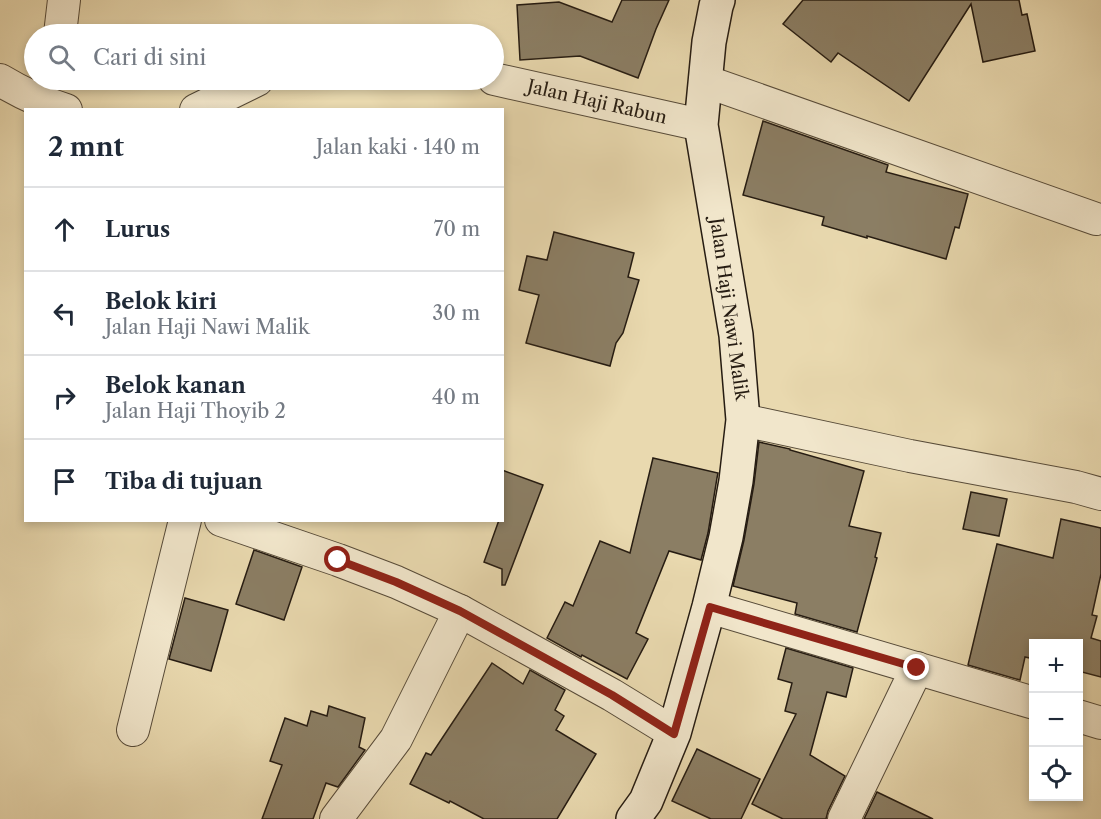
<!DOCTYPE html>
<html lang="id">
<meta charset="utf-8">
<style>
body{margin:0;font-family:"Libre Caslon Text",serif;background:#f6f6f7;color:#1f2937}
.controls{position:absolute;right:18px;bottom:18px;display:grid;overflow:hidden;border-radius:0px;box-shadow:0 3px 9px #0003}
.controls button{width:54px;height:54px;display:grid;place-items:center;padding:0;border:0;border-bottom:2px solid #e0e1e3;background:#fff;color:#1f2937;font:30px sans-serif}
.stop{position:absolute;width:18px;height:18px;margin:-14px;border:4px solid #8f2418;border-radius:50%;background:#fff}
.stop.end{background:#8f2418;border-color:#fff;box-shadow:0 2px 6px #0008}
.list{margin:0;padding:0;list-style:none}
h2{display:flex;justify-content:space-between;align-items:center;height:78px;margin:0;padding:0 24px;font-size:26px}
h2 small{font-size:20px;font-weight:400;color:#747a83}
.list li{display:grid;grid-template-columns:39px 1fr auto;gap:18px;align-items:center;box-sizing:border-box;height:84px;padding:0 24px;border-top:2px solid #e0e1e3}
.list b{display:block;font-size:22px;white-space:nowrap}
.list p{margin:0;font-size:20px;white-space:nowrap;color:#747a83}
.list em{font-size:20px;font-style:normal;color:#747a83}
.icon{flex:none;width:33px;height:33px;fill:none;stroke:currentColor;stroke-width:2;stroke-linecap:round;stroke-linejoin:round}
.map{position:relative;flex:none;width:1101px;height:819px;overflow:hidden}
.search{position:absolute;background:#fff;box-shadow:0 3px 9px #0003;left:24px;top:24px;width:480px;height:66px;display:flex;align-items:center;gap:15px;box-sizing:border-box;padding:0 21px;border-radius:33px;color:#747a83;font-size:22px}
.panel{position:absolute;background:#fff;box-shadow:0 3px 9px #0003;left:24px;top:108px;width:480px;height:414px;border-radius:0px}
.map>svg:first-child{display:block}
.building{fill:#8b7e64;stroke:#261c12;stroke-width:1.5}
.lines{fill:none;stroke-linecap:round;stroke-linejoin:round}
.minor-casing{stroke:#574b39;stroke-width:34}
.secondary-casing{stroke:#261c12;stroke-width:36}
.minor{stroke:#f1e6cb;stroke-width:32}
.secondary{stroke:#f1e6cb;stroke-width:33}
.route{stroke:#8f2418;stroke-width:8}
.labels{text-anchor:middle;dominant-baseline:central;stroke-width:4.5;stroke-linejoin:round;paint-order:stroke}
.street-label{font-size:18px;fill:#261c12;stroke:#f1e6cb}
</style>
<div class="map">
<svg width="1101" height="819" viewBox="0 0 1101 819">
<rect width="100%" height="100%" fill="#e9d9af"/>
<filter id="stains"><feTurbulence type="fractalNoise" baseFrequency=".00333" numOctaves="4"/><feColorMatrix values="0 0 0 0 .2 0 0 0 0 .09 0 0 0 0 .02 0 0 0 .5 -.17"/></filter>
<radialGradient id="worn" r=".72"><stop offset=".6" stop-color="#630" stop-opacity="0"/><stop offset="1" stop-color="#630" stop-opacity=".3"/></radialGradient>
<g class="building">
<path d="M622 0H669L656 29 638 78 580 56 520 60 517 5 559 2 612 22Z"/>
<path d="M803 0H1019L1022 15 1027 14 1035 51 983 62 971 4 909 101 838 53 831 62 783 24Z"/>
<path d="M763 121 888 165 886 172 968 194 959 228 955 227 946 259 867 236V238L822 225 824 217 743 195Z"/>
<path d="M554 232 634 253 628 277 639 280 623 333 616 343 610 366 526 343 539 295 519 290 527 256 547 260Z"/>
<path d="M759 442 790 449V450L864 471 849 526 881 533 875 557 877 558 857 632 795 614 797 603 733 586 744 540 754 484Z"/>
<path d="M653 458 718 473 717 478 708 533 701 560 669 551 636 633 648 639 627 679 582 655 581 657 547 638 565 602 573 606 600 541 630 553Z"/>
<path d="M502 470 543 485 505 585H502V569L484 562 499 520H502Z"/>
<path d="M971 492 1007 499 999 536 963 529Z"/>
<path d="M1061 519 1101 528V574L1092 615 1097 616 1091 638 1101 641V677L1078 671V644H1034V659L1025 657 1020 680 968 665 997 544 1053 558Z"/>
<path d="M254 550 302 567 284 620 236 604Z"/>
<path d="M185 598 228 610 211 671 169 659Z"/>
<path d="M786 648 853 668 846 697 827 692 810 755 845 776 828 811 826 819H783L752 804 796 714 785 711 792 683 778 679Z"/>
<path d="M492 663 523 684 530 670 565 690 555 710 564 716 556 730 596 754 557 819H484L450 801 449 803 410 784 426 753 431 755Z"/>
<path d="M329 706 365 718 359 747 365 750 338 787 326 783 313 819H262L282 765 270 761 285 718 307 726 311 711 327 716Z"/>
<path d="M697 749 760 779 741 819H711L672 801Z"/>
<path d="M877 792 933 819H864Z"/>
</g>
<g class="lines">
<g class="minor-casing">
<g id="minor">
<path d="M60 34 64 0"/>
<path d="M494 79 701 125"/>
<path d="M0 80C20 92 43 103 66 110"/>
<path d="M705 81 1096 219"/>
<path d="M196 110 257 80"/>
<path d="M743 420 910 456 1076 487 1101 494"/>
<path d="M221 520 338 560 396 582 460 611 612 695 674 733"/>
<path d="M709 607 1034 703"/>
<path d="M1078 716 1101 723"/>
<path d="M133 730 185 520"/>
<path d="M336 819 396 739 460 611"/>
<path d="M844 819 917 668"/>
</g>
</g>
<g class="secondary-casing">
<path id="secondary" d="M633 819 646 801 674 733 709 607 726 537 736 481 743 420 736 335 701 125 709 42 716 6 718 0"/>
</g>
<use href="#minor" class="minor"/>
<use href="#secondary" class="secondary"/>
</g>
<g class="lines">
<path class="route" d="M338 560 396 582 460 611 612 695 674 734 710 607 917 668"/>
</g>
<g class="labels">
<g class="street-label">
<text transform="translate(597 102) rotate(13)">Jalan Haji Rabun</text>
<text transform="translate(729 309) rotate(82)">Jalan Haji Nawi Malik</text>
</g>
</g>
<rect width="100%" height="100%" filter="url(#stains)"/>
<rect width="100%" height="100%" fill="url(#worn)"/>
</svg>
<div class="controls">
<button>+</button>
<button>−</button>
<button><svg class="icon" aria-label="locate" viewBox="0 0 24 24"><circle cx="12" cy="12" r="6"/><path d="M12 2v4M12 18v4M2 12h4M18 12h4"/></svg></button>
</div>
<div class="stop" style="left:338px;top:560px"></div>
<div class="stop end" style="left:917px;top:668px"></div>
<div class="search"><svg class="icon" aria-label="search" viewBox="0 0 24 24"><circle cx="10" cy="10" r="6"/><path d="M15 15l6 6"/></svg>Cari di sini</div>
<section class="panel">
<h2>2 mnt<small>Jalan kaki · 140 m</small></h2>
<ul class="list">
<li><svg class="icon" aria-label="ahead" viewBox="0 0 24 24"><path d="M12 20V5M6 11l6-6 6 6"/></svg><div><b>Lurus</b></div><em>70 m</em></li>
<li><svg class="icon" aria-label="left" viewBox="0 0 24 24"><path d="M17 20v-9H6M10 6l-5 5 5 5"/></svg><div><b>Belok kiri</b><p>Jalan Haji Nawi Malik</p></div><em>30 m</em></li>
<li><svg class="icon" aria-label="right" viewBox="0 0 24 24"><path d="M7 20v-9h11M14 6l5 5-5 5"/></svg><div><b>Belok kanan</b><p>Jalan Haji Thoyib 2</p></div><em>40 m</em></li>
<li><svg class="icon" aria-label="arrive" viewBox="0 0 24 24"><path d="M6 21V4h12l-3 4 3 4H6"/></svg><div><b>Tiba di tujuan</b></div></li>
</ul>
</section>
</div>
